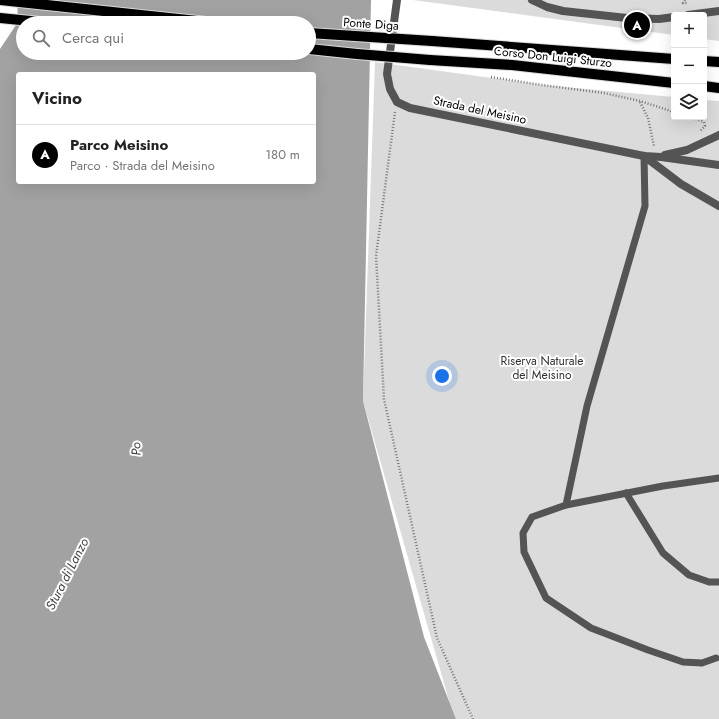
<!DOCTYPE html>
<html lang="it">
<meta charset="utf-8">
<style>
body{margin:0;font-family:Jost,sans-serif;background:#f6f6f6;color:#222}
.controls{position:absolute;right:12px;top:12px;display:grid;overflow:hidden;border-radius:4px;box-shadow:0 4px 16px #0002}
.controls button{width:36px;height:36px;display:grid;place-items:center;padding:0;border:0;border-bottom:1px solid #e0e0e0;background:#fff;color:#222;font:20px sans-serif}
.you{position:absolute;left:442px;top:376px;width:14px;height:14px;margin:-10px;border:3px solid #fff;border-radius:50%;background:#1a73e8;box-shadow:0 0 0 6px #1a73e833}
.badge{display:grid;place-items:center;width:26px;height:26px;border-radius:50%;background:#000;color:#fff;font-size:13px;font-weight:700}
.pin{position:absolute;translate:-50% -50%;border:2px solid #fff;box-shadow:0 1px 4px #0006}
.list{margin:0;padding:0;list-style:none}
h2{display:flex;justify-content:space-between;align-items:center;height:52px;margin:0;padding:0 16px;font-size:17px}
h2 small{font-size:13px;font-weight:400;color:#767676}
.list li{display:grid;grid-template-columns:26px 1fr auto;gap:12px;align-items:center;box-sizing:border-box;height:60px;padding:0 16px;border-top:1px solid #e0e0e0}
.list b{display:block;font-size:15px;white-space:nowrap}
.list p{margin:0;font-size:13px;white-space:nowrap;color:#767676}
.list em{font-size:13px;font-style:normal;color:#767676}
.icon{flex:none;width:22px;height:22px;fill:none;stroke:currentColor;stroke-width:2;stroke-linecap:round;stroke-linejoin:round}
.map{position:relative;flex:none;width:719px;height:719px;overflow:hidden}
.search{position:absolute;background:#fff;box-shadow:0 4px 16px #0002;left:16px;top:16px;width:300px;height:44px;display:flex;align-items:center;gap:10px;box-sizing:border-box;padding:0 14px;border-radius:22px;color:#767676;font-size:15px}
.panel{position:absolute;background:#fff;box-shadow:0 4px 16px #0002;left:16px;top:72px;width:300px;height:112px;border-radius:4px}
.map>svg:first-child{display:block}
.green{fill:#dbdbdb}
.water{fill:#a2a2a2;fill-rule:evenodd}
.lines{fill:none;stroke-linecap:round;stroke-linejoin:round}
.primary-casing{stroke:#dbdbdb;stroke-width:12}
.path{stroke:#767676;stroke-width:2.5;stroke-dasharray:1 2;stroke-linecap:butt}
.service{stroke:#545454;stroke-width:7}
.minor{stroke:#545454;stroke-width:8}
.primary{stroke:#000;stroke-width:10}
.primary-bridge-casing{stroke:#dbdbdb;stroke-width:12;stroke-linecap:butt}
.path-bridge{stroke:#767676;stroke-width:2.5;stroke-dasharray:1 2;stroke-linecap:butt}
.primary-bridge{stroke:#000;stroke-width:10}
.labels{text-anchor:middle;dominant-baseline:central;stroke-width:4;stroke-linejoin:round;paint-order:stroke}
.street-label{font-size:12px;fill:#000;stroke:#fff}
.park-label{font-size:12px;fill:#323232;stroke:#fff}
.water-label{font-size:13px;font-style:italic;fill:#434343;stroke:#fff}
</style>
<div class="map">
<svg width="719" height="719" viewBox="0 0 719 719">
<rect width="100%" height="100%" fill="#fff"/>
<g class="green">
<path d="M413 0H719V41L704 39V15H674V35Z"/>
<path d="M375 62 542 85 674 97V117H704V100L719 101V719H456L450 704 363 401Z"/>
</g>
<path class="water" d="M17 0H371L363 401 424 637 456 719H0V49L18 22ZM23 23H309V53H23ZM18 74H314V182H18Z"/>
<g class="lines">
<g class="primary-casing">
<g id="primary">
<path d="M0 0 216 23"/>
<path d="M0 18 51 23"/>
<path d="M432 41 674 59"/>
<path d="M430 60 512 65 674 83"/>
<path d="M704 61 719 62"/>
<path d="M704 86 719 88"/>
</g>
</g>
<g class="path">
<path d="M685 0 683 3H687"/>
<path d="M491 77 542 85 604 93 640 101 674 112"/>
<path d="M640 102 648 118 654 146"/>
<path d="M395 112 376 256 384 399 437 638 473 719"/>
<path d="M690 117 704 122 705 126 700 131"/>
</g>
<g class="service">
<path d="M644 156 645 206 587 406 566 505 532 517 523 533 524 552 546 598 591 628 648 650 683 662 702 663 716 658"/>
<path d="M626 493 663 553 689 575 709 582H719"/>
<path d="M566 505 663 486 719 478"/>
</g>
<g class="minor">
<path d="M397 0 387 74 390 89 397 102 410 108 644 156 661 157 719 165"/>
<path d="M532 0 547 7 563 11 627 18 659 19 674 17"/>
<path d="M688 15 719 11"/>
<path d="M665 155 687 150 719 135"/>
<path d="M644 156 681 184 719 206"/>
</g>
<use href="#primary" class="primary"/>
<g class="primary-bridge-casing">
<g id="primary-bridge">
<path d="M309 33 432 41"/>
<path d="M309 49 357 54 430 60"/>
</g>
</g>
<path class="path-bridge" d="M292 53 300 54"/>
<use href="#primary-bridge" class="primary-bridge"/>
</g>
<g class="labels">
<g class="street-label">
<text transform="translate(371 24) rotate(4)">Ponte Diga</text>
<text transform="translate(553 57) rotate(6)">Corso Don Luigi Sturzo</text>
<text transform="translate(480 110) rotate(12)">Strada del Meisino</text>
</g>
<g class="park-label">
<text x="542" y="361">Riserva Naturale<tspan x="542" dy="14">del Meisino</tspan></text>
</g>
<g class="water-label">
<text transform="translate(136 449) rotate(-92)">Po</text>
<text transform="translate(67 574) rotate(-63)">Stura di Lanzo</text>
</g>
</g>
</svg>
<div class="controls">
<button>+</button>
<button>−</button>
<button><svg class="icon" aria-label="layers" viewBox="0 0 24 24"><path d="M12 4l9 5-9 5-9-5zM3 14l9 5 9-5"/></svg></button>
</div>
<div class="you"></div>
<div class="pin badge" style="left:637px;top:25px">A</div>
<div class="search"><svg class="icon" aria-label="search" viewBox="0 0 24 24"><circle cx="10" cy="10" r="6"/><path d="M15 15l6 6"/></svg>Cerca qui</div>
<section class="panel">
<h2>Vicino<small></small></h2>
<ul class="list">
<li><span class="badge">A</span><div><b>Parco Meisino</b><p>Parco · Strada del Meisino</p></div><em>180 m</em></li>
</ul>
</section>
</div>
